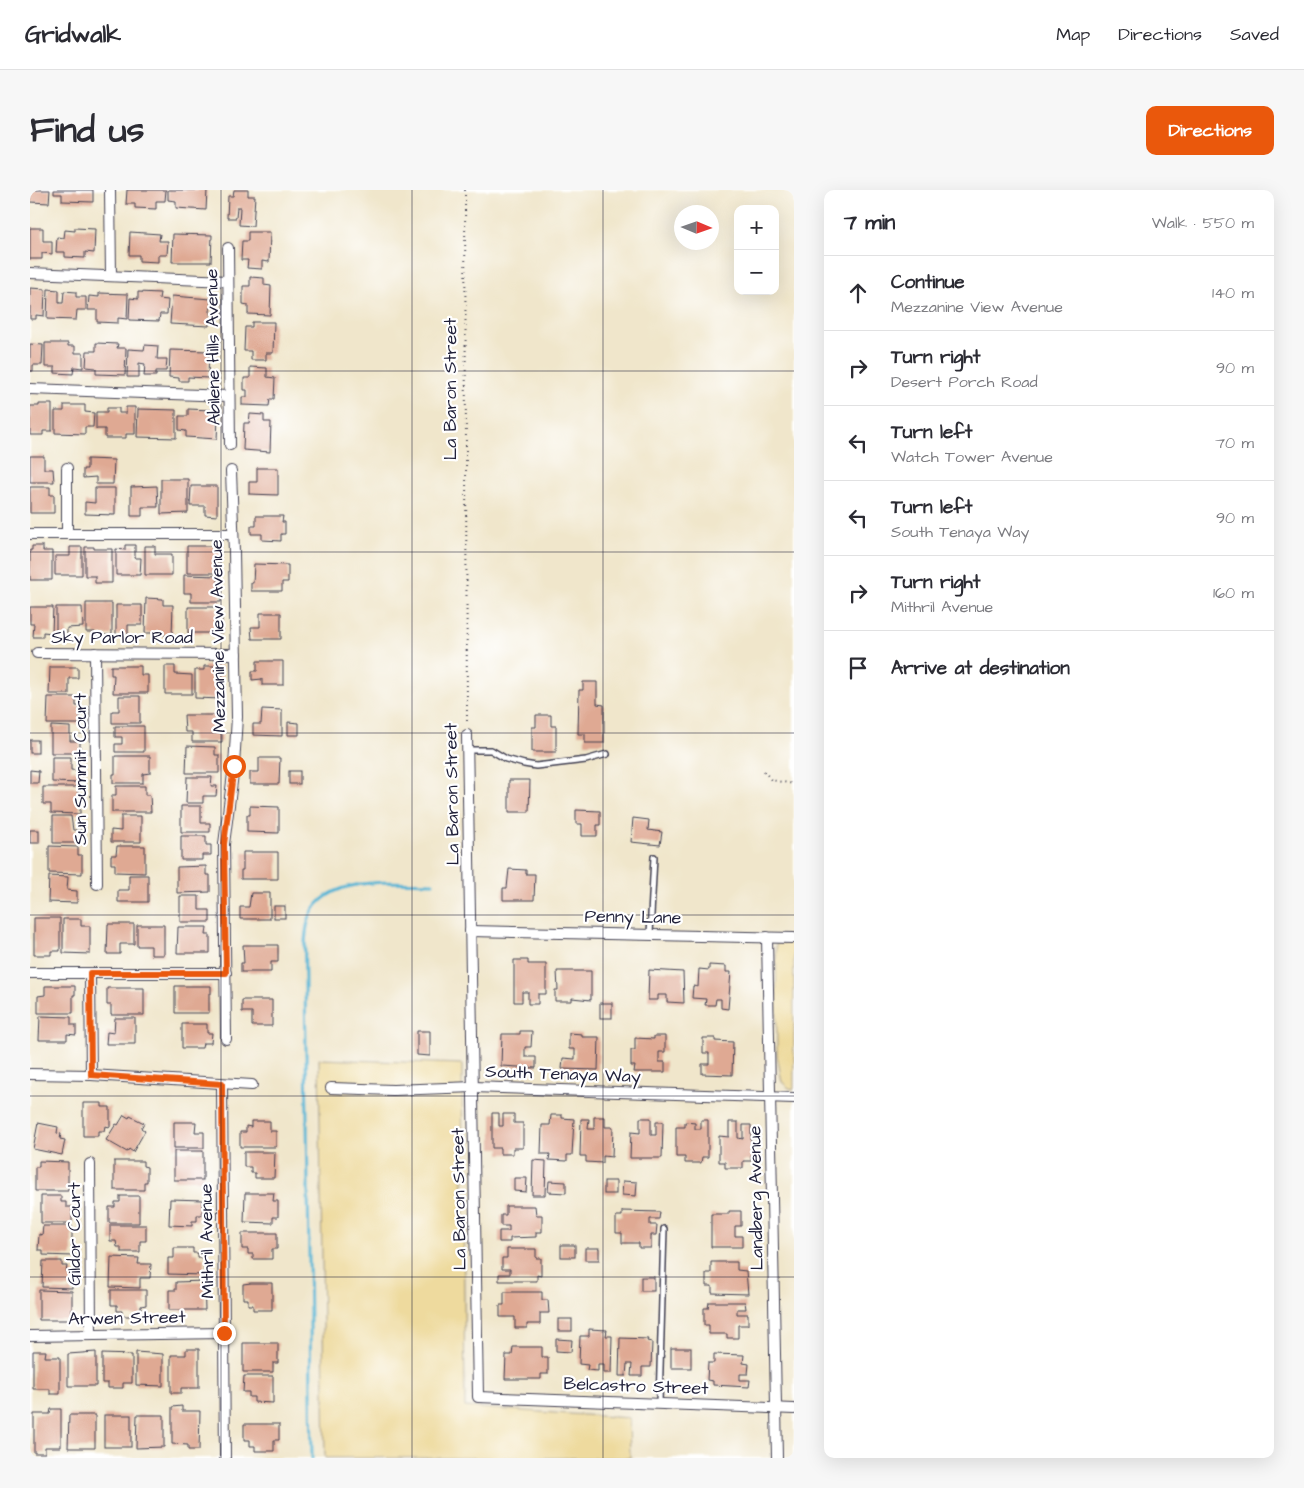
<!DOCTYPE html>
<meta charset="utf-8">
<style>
body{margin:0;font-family:"Architects Daughter",sans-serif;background:#f7f7f7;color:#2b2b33}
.controls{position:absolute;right:15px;top:15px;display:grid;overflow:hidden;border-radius:10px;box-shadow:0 5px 20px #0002}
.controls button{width:45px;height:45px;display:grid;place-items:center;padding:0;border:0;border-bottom:1px solid #e1e1e2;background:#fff;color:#2b2b33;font:25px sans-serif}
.compass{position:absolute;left:644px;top:15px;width:45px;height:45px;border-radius:50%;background:#fff;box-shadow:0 5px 20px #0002;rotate:92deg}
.stop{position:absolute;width:15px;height:15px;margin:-11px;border:4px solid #ea580c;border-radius:50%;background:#fff}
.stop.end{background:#ea580c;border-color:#fff;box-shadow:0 1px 5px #0008}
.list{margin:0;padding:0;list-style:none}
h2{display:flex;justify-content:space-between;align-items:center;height:65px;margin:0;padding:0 20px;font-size:21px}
h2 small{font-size:16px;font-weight:400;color:#7c7c81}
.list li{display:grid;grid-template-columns:32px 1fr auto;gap:15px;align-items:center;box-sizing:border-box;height:75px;padding:0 20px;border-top:1px solid #e1e1e2}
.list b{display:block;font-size:19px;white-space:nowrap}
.list p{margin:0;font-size:16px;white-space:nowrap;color:#7c7c81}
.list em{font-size:16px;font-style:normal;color:#7c7c81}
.icon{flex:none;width:28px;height:28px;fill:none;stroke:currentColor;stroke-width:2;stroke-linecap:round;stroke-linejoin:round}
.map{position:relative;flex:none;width:764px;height:1268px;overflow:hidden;border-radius:10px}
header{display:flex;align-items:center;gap:30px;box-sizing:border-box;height:70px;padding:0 25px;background:#fff;border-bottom:1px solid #e1e1e2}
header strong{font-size:24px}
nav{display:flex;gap:28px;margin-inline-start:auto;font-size:18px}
.intro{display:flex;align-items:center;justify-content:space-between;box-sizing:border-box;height:120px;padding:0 30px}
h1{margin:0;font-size:35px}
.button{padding:12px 22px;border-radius:10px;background:#ea580c;color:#fff;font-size:18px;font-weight:700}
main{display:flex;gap:30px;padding:0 30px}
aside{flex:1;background:#fff;border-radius:10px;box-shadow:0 5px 20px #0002}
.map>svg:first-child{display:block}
.sand{fill:#eeda9e;stroke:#887e6c}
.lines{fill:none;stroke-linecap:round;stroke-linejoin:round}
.stream{stroke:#57b5d5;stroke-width:3}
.building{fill:#dfa993}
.lane-casing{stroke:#413f51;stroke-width:8}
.street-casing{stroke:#413f51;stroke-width:12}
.path{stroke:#413f51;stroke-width:2;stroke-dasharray:1 4;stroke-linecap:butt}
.lane{stroke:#fff;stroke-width:5}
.street{stroke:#fff;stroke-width:10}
.route{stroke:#ea580c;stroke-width:6}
.grid{fill:none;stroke:#22223b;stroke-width:1;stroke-opacity:0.55}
.labels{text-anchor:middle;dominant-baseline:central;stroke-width:4.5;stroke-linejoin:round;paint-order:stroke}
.street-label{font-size:18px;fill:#22223b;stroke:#fff}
</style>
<header>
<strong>Gridwalk</strong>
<nav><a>Map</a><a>Directions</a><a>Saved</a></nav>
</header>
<div class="intro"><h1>Find us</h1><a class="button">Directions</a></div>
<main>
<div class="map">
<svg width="764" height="1268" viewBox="0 0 764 1268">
<rect width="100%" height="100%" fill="#fff"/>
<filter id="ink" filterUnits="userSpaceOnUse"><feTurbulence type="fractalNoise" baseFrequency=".02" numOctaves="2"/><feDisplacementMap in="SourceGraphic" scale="10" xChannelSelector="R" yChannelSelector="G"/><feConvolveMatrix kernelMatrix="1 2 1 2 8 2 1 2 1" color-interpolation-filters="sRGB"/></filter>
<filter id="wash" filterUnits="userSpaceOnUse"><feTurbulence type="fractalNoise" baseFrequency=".0096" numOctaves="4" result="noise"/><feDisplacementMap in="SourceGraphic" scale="20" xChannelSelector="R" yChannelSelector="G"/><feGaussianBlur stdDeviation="1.12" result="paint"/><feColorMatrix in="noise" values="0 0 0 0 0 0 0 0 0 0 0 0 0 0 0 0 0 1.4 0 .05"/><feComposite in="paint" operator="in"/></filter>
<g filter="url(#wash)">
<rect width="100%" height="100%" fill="#f0e6cb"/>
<g class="sand">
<path d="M746 753H764V899L759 898 752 892 747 865Z"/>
<path d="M289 869 432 874 435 1217 599 1228 600 1268H295Z"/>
</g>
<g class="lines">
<path class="stream" d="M282 1268 275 794C275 774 273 751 278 732 292 683 364 693 403 693"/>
</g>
<g id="blocks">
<g class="building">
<path d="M0 0H20L19 13 0 12Z"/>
<path d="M24 0H63V12L32 11V4H24Z"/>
<path d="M97 0H136L135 11H126V19L105 18V14H96Z"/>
<path d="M138 0H177L176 20 146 18V11L138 10Z"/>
<path d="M204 0H218V6H225L223 36 209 35 210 17H207L206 28H197L198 6H203Z"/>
<path d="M0 38H13V51H22V64L12 63V69H0Z"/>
<path d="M45 38 65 39 64 63 55 62V68L35 67V62H26L27 47 34 48 35 40 45 41Z"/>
<path d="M100 42 130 44 129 51H138L137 65H128V72L109 71V65H99Z"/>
<path d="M218 42H240L239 72 232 71V79L217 78 218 70H211L212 51H218Z"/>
<path d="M143 44 182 45 181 72H142Z"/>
<path d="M220 87 234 88V95L241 96 240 125 218 124V115L213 114V96H220Z"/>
<path d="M0 98 15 99 14 126 6 125V129H0Z"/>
<path d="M18 99 29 100V113H33L34 101 46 102V107H56V120H47L46 130 17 129Z"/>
<path d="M108 102 130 103 129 109 138 110 137 124H130L129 131 99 130 100 108 108 109Z"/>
<path d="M69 103 98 104 97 129 88 128V133L67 132V120H58L59 106 69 107Z"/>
<path d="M142 106 181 109 179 136 140 134Z"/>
<path d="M222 132H244L243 163H236V170H221V161H214L215 137H222Z"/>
<path d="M15 153H38V156H45V163H53V178L44 177 43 184 25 183V177H15Z"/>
<path d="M66 153 88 154 87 158H96L95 185 66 184V178L56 177 57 161H66Z"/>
<path d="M0 154 13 155 12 175H3V181H0Z"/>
<path d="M115 155 128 156 127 169H137L136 181H126V186H114L115 174 109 173V187H97L98 159 114 160Z"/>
<path d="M140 160 179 161 178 188 158 187V191H149V188L139 187Z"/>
<path d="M220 177 237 178V187L245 188 244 209H240L239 216 212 215V207H217V200H214V188H220Z"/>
<path d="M9 214H22V241H13V245H0V216H9Z"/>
<path d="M34 215H55V222L64 223 63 237H55V244L25 243V221H34Z"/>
<path d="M96 217H105V244H96V248H75V239H66V222H77V218H89V223H96Z"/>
<path d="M108 219 146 220V248L107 247Z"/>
<path d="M158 219 182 220V227H188L187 249 156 247V241L149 240V226H158Z"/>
<path d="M220 224 234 225V232H241L240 262 213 260 214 233H219Z"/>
<path d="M0 266H14V279H23L24 292H0Z"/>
<path d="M57 269 84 270 83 294H66V287L53 288V279H57Z"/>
<path d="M227 278H248V305L219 304V292H227Z"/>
<path d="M131 289H158V323L131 324Z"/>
<path d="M127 296 128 317H112V326H101V297Z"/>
<path d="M161 296H187V326L175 325V316H160Z"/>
<path d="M0 297H20V305H24V323H0Z"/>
<path d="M65 298H85V325L55 324V312L65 313Z"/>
<path d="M226 326H253L252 332H255V344H251V351L232 350V344H221V336H226Z"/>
<path d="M95 355H105V368H111L110 385H86V359L95 360Z"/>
<path d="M2 356H13V361H22V390H0V360H2Z"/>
<path d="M115 356H125V364H142V385H115Z"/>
<path d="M157 356H190V373H186V383H157Z"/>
<path d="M40 357H52V385H25V366H40Z"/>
<path d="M55 357H64V359H82V393H65V386H55Z"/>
<path d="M224 374 258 375V392H252V401H221V393H223Z"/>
<path d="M154 385 188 386V403H191V412H161V403H154Z"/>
<path d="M116 408 133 409V415H143L142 446 133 445V443H115Z"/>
<path d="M56 413H82V445H65V442H56Z"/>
<path d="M86 415H112V435H98V445H86Z"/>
<path d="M0 417H23L22 443 13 442V447H3L4 434H0Z"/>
<path d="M26 417H52L53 437 37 438V447H26Z"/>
<path d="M158 417H187L186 425H192V443H158Z"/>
<path d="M230 423H251V449H222L221 437H230Z"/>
<path d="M227 471H253V495H232V489L222 490V481H227Z"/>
<path d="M81 476H111V485H118V503H83L84 485H81Z"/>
<path d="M135 476H145V484L162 485V504H135Z"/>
<path d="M174 476H192V509L165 508V480H174Z"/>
<path d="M20 477H48V488H39V504H19Z"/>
<path d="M553 492H567V514L574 515V553H555V544H548L549 500H553Z"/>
<path d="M89 506H110V533H82V521H89Z"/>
<path d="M18 507H46V516H50V534H17Z"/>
<path d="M232 519 252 520V546L223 545V534H231Z"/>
<path d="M154 525H189V543H192V552H162V542H155Z"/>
<path d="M506 525H521V536H526V562H502V537H506Z"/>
<path d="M258 532 269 533V545H258Z"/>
<path d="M21 536 40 537V551H50V563H21Z"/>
<path d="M85 536H114V562H85V554H92V547H85Z"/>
<rect x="0" y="550" width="8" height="13"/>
<path d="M157 556 185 557V565H189V583H156Z"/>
<path d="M85 566H120V583L113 584V593H83V584H85Z"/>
<path d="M22 567H41V580L51 581V593L22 592Z"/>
<path d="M229 568H250L249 594H220V582H229Z"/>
<path d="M0 580 9 581 8 593H0Z"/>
<rect x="259" y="581" width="11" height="13"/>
<path d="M157 587H182L181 596H187L186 606H173V613H156Z"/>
<path d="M479 590H500L499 622H479Z"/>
<path d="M86 596H115V605H120L121 622H82V605H86Z"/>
<path d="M13 597H48V614H50V624L21 623V614H13Z"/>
<path d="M151 616H171V633H180V642H151Z"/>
<path d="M220 616 249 617V643L217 642V625H220Z"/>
<path d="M546 620 570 621V635H567V646H552V634H546Z"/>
<path d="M23 626H41L43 640H52V653H23Z"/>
<path d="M91 626H111V652H81V640L91 641Z"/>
<path d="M603 628 619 630 618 640 632 642 630 655 601 652Z"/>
<rect x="0" y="640" width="9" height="13"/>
<path d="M151 646H176V655H181V665H172V670H151Z"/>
<path d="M19 656 48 657V665H52V684L19 683Z"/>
<path d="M87 656H115V683L85 682V674H81V665H86Z"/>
<path d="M213 662H248V689H211V680H213Z"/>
<path d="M176 676V685H180V702L147 703V677Z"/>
<path d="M479 679 496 680V684H505L504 710H473V698H477Z"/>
<path d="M99 685H118V712H88V700H99Z"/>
<path d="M19 686 38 687 37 700 47 701V713L18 712Z"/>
<path d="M221 703H240V729H210V717H219Z"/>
<path d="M150 706H169V720H180V732H150Z"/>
<rect x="244" y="716" width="11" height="12"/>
<path d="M4 728H30V761H21V765H4Z"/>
<path d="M33 729H51V736H60V764L33 763Z"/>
<path d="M78 734H104V754H90V764H77Z"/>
<path d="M107 735H134V765H121V756H107Z"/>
<path d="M148 737H177L176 745H180V763H147Z"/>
<path d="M213 755H248V772H241V782H211V773H214Z"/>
<path d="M484 770H498V774H516V804H508V814H498V802H492V812H484Z"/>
<path d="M679 775 696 776V782H701L698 819 691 818V809H686L685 815H675L676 809 662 808 663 796 668 797 669 779 679 780Z"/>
<path d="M619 780 653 782 654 813 637 812V805H628V810H618Z"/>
<path d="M527 781H561V810L542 808V811H525V800H528Z"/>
<path d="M15 796H45V805H43V823H8V806L15 805Z"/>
<path d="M145 796H181V804H179V823H145Z"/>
<path d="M77 798H114V825H81V815H77Z"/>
<path d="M212 810H242V836H222V822H212Z"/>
<rect x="570" y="813" width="12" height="15"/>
<path d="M10 826 41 827V835H46V845L37 844V850H9Z"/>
<path d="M85 828H105V854H76L77 842 84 843Z"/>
<path d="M152 834H177V843H182L181 853H173L172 858H152Z"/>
<path d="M387 841H400V866L387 865Z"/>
<path d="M490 841H502L501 857H495V867H506V878L471 876 472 844H490Z"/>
<path d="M539 843 552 844V847H569L568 880 532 879 533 868 545 869V859H539Z"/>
<path d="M624 846H635V862H629V872H635V882H604L605 876H601V860H605V848L624 849Z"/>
<path d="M673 848H685V851L703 852 702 885 672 884V874H679V863H673Z"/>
<path d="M53 913H72V917H80V937L75 936 74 941H68V946H53Z"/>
<path d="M462 923H469V936H473V924H484V933H493V958H483V964H470V958H462Z"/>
<path d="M94 925 99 928 100 926 114 933 111 938 115 941 103 962 99 959 97 962 76 950 86 934 88 935Z"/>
<path d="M521 925H532V928L544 929 542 965H537V971L519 970 520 964H511L512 935H520Z"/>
<path d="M564 927H575V937H583L582 967 573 966V973L556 972V966H550L551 929H559L558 939H564Z"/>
<path d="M610 928H621V945H626V932H633L632 968H600L601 942 610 943Z"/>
<path d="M671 930H678V967H672L671 973H655V967H646V937H655V932L665 933V939H671Z"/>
<path d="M221 931H240V941H246V957H210V942H216V936L221 937Z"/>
<path d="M144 932H166L165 942H174V958H144Z"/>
<path d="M699 932H708V948L713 949V935H721V971H713V978H695V972H689V946L699 947Z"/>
<path d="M8 933 28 937 27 943 31 944 30 949 35 950 32 965 3 959Z"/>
<rect x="144" y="961" width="29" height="29"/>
<path d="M214 962H245L244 988H225V983H221V977H214Z"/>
<path d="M503 970 516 971 515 1005H502Z"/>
<path d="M9 971 38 972V1001H5V977H9Z"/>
<path d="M84 971H113V976L117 977V992H114V1000H84Z"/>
<path d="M484 988H497L496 1002 484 1001Z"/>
<path d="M519 991 536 992V1003L518 1002Z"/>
<rect x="574" y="991" width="12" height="13"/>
<path d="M593 991 607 992 606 1006 592 1005Z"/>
<path d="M215 1003H244L243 1011H248V1027H243V1033L214 1032Z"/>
<path d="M11 1006H31V1012H36V1017H42V1033H11Z"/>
<path d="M90 1006H109V1033H79V1017H85V1012H90Z"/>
<path d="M140 1009 173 1010 172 1025H167V1031H162V1036L139 1035Z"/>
<path d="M476 1016H505L506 1025H512V1042H506V1047L480 1048V1052H469V1041H479V1036H471V1025H476Z"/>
<path d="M592 1021 630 1022 629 1029H620V1035H627L626 1045H621V1058H609V1053H592V1043H586V1026H592Z"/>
<path d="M699 1021H711V1036H705V1046H712V1057H681V1024H699Z"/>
<path d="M80 1035H116V1051H110V1062H91V1057H87L86 1051H80Z"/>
<path d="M13 1036H42V1066L13 1065V1060H8L9 1044 12 1045Z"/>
<path d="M212 1043H247V1059H242V1069H223V1064H218V1059H212Z"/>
<rect x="531" y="1055" width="14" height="12"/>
<path d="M144 1058H163V1063H168V1068H174V1085L138 1084V1068H144Z"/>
<rect x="555" y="1058" width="14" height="12"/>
<path d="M477 1059H506V1068H511V1086L507 1085V1091H469V1084H480V1079H472V1068H477Z"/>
<path d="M81 1067 109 1068 108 1074H121L120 1088H110V1098L80 1097Z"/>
<path d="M13 1071H32V1076H37L36 1082H43L42 1098 12 1097Z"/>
<path d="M681 1072H707V1080L716 1081 718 1104 682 1103V1096H676V1083H681Z"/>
<rect x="611" y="1087" width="13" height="14"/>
<path d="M174 1091 175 1120H139V1100H146V1092Z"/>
<path d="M221 1093H242V1120H223V1115H218V1109H213V1094Z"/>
<path d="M9 1100 42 1101V1130H9Z"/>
<path d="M81 1100H116V1115L111 1116V1126H92V1121H87V1115H81Z"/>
<path d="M474 1102H512V1110H518L519 1123H510V1134H497V1138H485V1127H470V1115H474Z"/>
<path d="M679 1112H715L716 1119H707V1124H718V1135H708V1148H697V1144H679V1135H674V1118H678Z"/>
<rect x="528" y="1129" width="14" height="12"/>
<path d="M559 1139 577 1140 576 1146H582L581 1183H574V1174H568V1181L557 1180 558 1175 549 1174 550 1146H559Z"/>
<path d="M590 1148 618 1149 617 1151 622 1152 621 1177H612V1186H601L602 1174H597L596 1186H589Z"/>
<path d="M526 1149 542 1150 541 1162 526 1161Z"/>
<path d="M213 1153H248V1173H243V1182H213Z"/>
<path d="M483 1157H512V1167H518V1184H511V1189H475L476 1165H482Z"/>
<rect x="641" y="1158" width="20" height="20"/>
<path d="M156 1159H169V1198H151V1203H141V1165H156Z"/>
<path d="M3 1161H16L15 1167H30V1204H20V1199H3Z"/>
<path d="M66 1162V1196H38V1164Z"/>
<path d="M106 1162 133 1164V1196L106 1195Z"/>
<path d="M72 1164 102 1165V1193H93V1198H78V1193H72Z"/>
<path d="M684 1164 714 1165 713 1173 719 1174 718 1184H710V1190H720L719 1197 683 1195V1191L677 1190 678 1173H684Z"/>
<path d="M214 1186H243V1213L224 1212V1207H219V1202H213Z"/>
<path d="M152 1216V1221H170L169 1260H158V1255L142 1254V1217Z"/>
<path d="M21 1219H31V1257H15V1263H4V1224H20Z"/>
<path d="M39 1225H65V1258H38Z"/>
<rect x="74" y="1225" width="27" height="32"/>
<path d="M107 1225H134V1257L106 1258Z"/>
<path d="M214 1234H249V1250H244V1261H225V1256H220V1250H214Z"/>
</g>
</g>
</g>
<g filter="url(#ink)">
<use href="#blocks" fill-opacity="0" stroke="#413f51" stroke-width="1"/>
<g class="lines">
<g class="lane-casing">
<g id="lane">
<path d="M437 560H461L476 569 494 574 506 576 556 570 577 564"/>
<path d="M620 744 624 667"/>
<path d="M629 1213 634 1039"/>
</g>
</g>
<g class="street-casing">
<g id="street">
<path d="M80 0 81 86"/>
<path d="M198 58 200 255"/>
<path d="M0 83 198 91"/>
<path d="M0 199 199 206"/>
<path d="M37 278V343"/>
<path d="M0 344H203"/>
<path d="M7 463 206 464"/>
<path d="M65 463 67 694"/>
<path d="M437 545 448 1207 764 1219"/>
<path d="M440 741 764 748"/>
<path d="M737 747 747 1268"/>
<path d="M0 783H196"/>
<path d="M60 783 61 885"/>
<path d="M196 849 194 654 204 576 207 527 204 362 201 281"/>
<path d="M0 884 61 885 222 895"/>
<path d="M192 894 195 1268"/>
<path d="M301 898 363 900 444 897 764 908"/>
<path d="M60 974 61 1145"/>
<path d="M0 1146 194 1143"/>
</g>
</g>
<g class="path">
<path d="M435 0 437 535"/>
<path d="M734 581 741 590 764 594"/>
</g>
<use href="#lane" class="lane"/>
<use href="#street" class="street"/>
</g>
</g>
<g class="lines" filter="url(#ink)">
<path class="route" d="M194 1143 192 894 61 885 60 783H196L194 654 204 576"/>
</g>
<path class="grid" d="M191 0V1268M382 0V1268M573 0V1268M0 181H764M0 362H764M0 543H764M0 725H764M0 906H764M0 1087H764"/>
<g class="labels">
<g class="street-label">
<text transform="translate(183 157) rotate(-91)">Abilene Hills Avenue</text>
<text transform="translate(420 199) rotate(-90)">La Baron Street</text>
<text transform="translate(188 446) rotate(-91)">Mezzanine View Avenue</text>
<text x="92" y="447">Sky Parlor Road</text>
<text transform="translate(50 579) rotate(-90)">Sun Summit Court</text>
<text transform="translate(422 604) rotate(-91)">La Baron Street</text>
<text transform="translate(603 727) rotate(1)">Penny Lane</text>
<text transform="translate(533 884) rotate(2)">South Tenaya Way</text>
<text transform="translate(726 1008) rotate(-91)">Landberg Avenue</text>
<text transform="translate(429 1009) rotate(-91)">La Baron Street</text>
<text transform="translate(44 1044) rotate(-90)">Gildor Court</text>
<text transform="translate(177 1051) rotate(-91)">Mithril Avenue</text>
<text transform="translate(97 1128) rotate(-1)">Arwen Street</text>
<text transform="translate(606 1196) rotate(2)">Belcastro Street</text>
</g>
</g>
</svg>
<div class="controls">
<button>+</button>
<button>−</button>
</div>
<svg class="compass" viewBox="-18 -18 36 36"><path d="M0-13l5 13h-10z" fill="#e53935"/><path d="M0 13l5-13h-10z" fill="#7c7c81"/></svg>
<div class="stop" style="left:204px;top:576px"></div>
<div class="stop end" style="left:194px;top:1143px"></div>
</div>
<aside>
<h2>7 min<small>Walk · 550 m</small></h2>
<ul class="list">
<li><svg class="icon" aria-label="ahead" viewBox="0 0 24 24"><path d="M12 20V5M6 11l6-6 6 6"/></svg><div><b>Continue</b><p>Mezzanine View Avenue</p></div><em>140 m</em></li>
<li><svg class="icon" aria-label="right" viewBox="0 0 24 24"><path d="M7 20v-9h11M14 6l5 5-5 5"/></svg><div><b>Turn right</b><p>Desert Porch Road</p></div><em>90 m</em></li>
<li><svg class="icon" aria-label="left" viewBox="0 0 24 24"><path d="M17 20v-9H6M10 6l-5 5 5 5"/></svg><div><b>Turn left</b><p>Watch Tower Avenue</p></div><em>70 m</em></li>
<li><svg class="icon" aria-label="left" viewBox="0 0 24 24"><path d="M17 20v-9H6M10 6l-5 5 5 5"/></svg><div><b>Turn left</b><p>South Tenaya Way</p></div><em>90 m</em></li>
<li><svg class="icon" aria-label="right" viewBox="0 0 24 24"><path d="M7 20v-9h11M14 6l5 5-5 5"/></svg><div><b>Turn right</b><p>Mithril Avenue</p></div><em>160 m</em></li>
<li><svg class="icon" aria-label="arrive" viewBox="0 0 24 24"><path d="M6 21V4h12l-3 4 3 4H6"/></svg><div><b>Arrive at destination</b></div></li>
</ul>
</aside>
</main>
